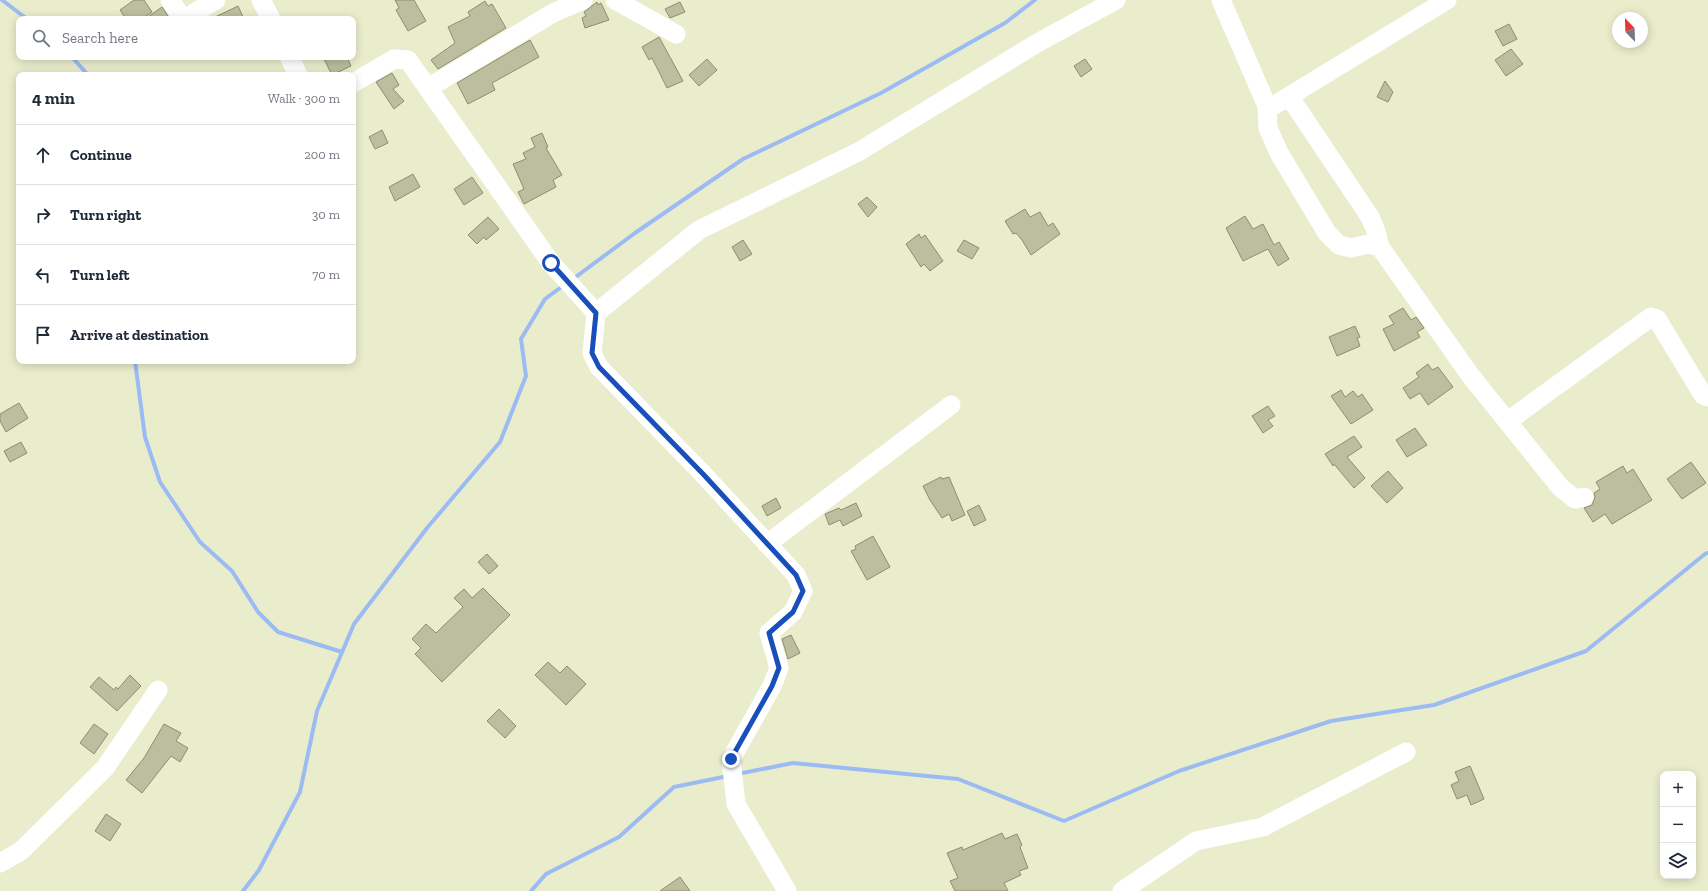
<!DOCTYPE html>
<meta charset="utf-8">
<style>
body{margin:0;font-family:"Zilla Slab",serif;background:#f2f2f3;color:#1f2937}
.controls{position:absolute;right:12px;bottom:12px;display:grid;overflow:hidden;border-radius:8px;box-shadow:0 2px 10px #0003}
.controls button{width:36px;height:36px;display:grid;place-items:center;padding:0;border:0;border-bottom:1px solid #e0e1e3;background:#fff;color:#1f2937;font:20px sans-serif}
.compass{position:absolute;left:1612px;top:12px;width:36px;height:36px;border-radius:50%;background:#fff;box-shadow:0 2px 10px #0003;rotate:337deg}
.stop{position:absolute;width:12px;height:12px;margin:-9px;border:3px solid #184fbb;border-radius:50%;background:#fff}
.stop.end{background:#184fbb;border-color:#fff;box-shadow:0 1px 4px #0008}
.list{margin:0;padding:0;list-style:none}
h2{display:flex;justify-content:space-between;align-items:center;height:52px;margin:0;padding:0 16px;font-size:17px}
h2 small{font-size:13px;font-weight:400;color:#747a83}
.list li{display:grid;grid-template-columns:26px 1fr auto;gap:12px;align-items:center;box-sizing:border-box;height:60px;padding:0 16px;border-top:1px solid #e0e1e3}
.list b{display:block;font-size:15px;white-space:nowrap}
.list em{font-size:13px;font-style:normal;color:#747a83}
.icon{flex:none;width:22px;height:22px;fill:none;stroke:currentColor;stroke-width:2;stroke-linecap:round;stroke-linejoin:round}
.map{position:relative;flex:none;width:1708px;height:891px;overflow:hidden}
.search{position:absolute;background:#fff;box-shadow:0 2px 10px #0003;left:16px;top:16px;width:340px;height:44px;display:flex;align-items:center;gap:10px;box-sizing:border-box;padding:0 14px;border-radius:8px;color:#747a83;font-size:15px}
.panel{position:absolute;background:#fff;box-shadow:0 2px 10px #0003;left:16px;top:72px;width:340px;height:292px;border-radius:8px}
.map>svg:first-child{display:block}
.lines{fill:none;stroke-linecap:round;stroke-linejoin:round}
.stream{stroke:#9cbbf3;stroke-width:4}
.building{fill:#bcbe9f;stroke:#8c8e70}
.minor{stroke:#fff;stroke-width:19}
.route{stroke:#184fbb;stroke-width:5}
</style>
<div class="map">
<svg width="1708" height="891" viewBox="0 0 1708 891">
<rect width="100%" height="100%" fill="#eaedcc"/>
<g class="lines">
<g class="stream">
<path d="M2 0 27 19"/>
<path d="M72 57 88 75"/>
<path d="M573 279 635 233 743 159 881 93 1005 23 1035 0"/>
<path d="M135 361 145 437 160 482 200 542 232 571 258 612 278 632 342 652"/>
<path d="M737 774 793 763 958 779 1064 821 1179 771 1331 721 1434 705 1586 651 1705 554 1708 553"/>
<path d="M243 891 259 870 300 792 317 711 354 624 427 528 500 442 526 376 521 339 545 299 564 285"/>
<path d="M531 891 546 874 619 837 674 787 728 776"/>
</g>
</g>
<g class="building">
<path d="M134 0H144L152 12 142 19H126L120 10Z"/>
<path d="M395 0H414L426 21 408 31 396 10 399 8Z"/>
<path d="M485 1 488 6 492 4 506 28 438 69 431 60 455 43 448 27 470 16 468 12Z"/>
<path d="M597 2 598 5 601 3 609 20 585 28 582 18 586 16 584 12Z"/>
<path d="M680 2 685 12 670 18 665 9Z"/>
<path d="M238 6 244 19H211Z"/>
<path d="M162 7 170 19H145Z"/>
<path d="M1509 24 1517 39 1503 46 1495 31Z"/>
<path d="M659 37 683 81 667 88 652 58 649 60 642 47Z"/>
<path d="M530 40 539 57 492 83 495 90 468 104 457 83Z"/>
<path d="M1511 49 1523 64 1506 76 1495 60Z"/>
<path d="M323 57H347L351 66 332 75Z"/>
<path d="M707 59 717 70 699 86 689 75Z"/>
<path d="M1085 59 1092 69 1081 77 1074 66Z"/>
<path d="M392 73 399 85 393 89 404 101 394 109 376 82Z"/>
<path d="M1385 81 1393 92 1388 102 1377 97Z"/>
<path d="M382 130 388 143 375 149 369 137Z"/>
<path d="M542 133 548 147 546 148 562 175 553 180 556 187 524 204 518 192 524 189 513 164 526 159 523 153 535 147 531 138Z"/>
<path d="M413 174 420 187 395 201 389 187Z"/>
<path d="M472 177 483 193 464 205 454 189Z"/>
<path d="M867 197 877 207 868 217 858 204Z"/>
<path d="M1025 209 1030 217 1040 212 1048 226 1053 223 1060 234 1031 255 1022 240 1016 233 1013 234 1005 221Z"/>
<path d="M1245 216 1253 229 1263 224 1274 245 1279 242 1289 259 1278 266 1268 249 1243 261 1226 228Z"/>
<path d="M488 217 499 229 486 240 484 237 477 244 468 235Z"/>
<path d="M919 234 921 238 925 235 943 261 930 271 924 264 921 267 906 244Z"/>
<path d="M743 240 752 254 740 261 732 247Z"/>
<path d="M964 240 979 248 972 259 957 251Z"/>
<path d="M1403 308 1411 320 1416 317 1424 328 1417 332 1420 337 1394 351 1383 329 1394 324 1389 316Z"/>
<path d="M1355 326 1360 337 1357 338 1360 346 1337 356 1329 337Z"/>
<path d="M1428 364 1432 370 1438 367 1453 387 1428 405 1420 393 1410 399 1403 388 1419 377 1416 373Z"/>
<path d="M1341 390 1345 397 1353 391 1358 397 1362 394 1373 410 1351 424 1331 396Z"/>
<path d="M19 403 28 418 6 432 0 421V414Z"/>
<path d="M1268 406 1275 416 1268 420 1273 426 1263 433 1252 416Z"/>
<path d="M1415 428 1427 445 1407 457 1396 440Z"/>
<path d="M1354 436 1362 447 1347 457 1365 478 1354 488 1334 464 1333 466 1325 454Z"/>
<path d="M21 442 27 453 10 462 4 451Z"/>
<path d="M1691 462 1706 483 1682 499 1667 479Z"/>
<path d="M1623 466 1627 473 1633 469 1652 500 1612 524 1605 514 1593 522 1584 508 1592 505 1595 497 1594 493 1600 489 1596 482Z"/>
<path d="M1388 471 1403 488 1387 503 1371 486Z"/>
<path d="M941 477 942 479 949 477 965 515 952 521 949 514 942 518 930 500 923 486Z"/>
<path d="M776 498 781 508 767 516 762 506Z"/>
<path d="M856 503 862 516 843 526 840 520 829 525 825 514 839 508 841 510Z"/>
<path d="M979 505 986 520 974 526 967 511Z"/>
<path d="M873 536 890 567 867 580 851 551 856 549 855 546Z"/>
<path d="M487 554 498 566 489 574 478 562Z"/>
<path d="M483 588 510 615 442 682 415 654 421 648 412 639 426 624 436 633 463 607 454 598 464 589 472 598Z"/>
<path d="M791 635 800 653 788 659 782 639Z"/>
<path d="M548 662 560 673 567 666 586 684 566 705 535 675Z"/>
<path d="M130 675 141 686 117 711 90 687 99 677 114 690 116 687 118 689Z"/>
<path d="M499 709 516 726 505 738 487 721Z"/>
<path d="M94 724 108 734 94 754 80 743Z"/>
<path d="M164 724 181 733 176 741 188 748 180 762 171 756 142 793 126 780 144 758Z"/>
<path d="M1470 766 1484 799 1471 805 1467 795 1457 799 1451 785 1459 781 1455 772Z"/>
<path d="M106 814 121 824 110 841 95 831Z"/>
<path d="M1002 833 1005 839 1017 834 1022 845 1020 847 1028 868 1019 871 1021 875 1004 883 1008 891H955L950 881 958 878 947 853 962 847 963 850Z"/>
<path d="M680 877 690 891H660Z"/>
</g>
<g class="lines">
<g class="minor">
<path d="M170 0 183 19"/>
<path d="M261 0 271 19"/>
<path d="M615 0 676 34"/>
<path d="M1221 0 1267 106H1273L1447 0"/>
<path d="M184 19 216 0"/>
<path d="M289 57 298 75"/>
<path d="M353 83 394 59 408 60 551 263 596 313 592 353 599 367 704 475 796 575 803 591 793 612 769 633 779 668 772 686 731 759 736 804 787 891"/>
<path d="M428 88 553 13 583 0"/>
<path d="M1287 98 1295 105 1370 217 1376 231 1380 247"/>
<path d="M1267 106 1268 128 1279 153 1327 233 1339 245 1351 248 1368 244 1380 247 1470 375 1560 487 1575 499 1584 497"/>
<path d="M596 313 699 230 858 152 1039 42 1116 0"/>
<path d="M1508 421 1651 317 1657 319 1703 395 1708 397"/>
<path d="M767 544 951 405"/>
<path d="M0 863 21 851 105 768 158 690"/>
<path d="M1122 891 1196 841 1263 827 1406 752"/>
</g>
</g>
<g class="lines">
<path class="route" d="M551 263 596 313 592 353 599 367 704 475 796 575 803 591 793 612 769 633 779 668 772 686 731 759"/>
</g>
</svg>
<div class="controls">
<button>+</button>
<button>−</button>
<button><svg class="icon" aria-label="layers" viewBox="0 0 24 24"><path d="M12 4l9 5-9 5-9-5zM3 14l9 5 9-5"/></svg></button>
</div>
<svg class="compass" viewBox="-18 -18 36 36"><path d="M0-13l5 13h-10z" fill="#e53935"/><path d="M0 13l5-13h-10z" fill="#747a83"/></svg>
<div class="stop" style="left:551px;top:263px"></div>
<div class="stop end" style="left:731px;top:759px"></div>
<div class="search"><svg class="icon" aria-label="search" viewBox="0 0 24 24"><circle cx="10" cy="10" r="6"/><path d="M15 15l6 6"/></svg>Search here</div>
<section class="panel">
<h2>4 min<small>Walk · 300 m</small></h2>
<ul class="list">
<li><svg class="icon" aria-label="ahead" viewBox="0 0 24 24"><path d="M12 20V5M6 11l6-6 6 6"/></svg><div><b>Continue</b></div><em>200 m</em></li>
<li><svg class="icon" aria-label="right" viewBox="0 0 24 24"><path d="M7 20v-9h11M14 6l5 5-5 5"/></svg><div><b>Turn right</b></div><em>30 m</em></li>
<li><svg class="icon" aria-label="left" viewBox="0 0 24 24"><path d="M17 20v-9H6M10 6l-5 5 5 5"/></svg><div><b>Turn left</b></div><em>70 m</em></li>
<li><svg class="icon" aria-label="arrive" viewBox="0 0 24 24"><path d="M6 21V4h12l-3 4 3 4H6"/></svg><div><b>Arrive at destination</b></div></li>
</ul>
</section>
</div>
